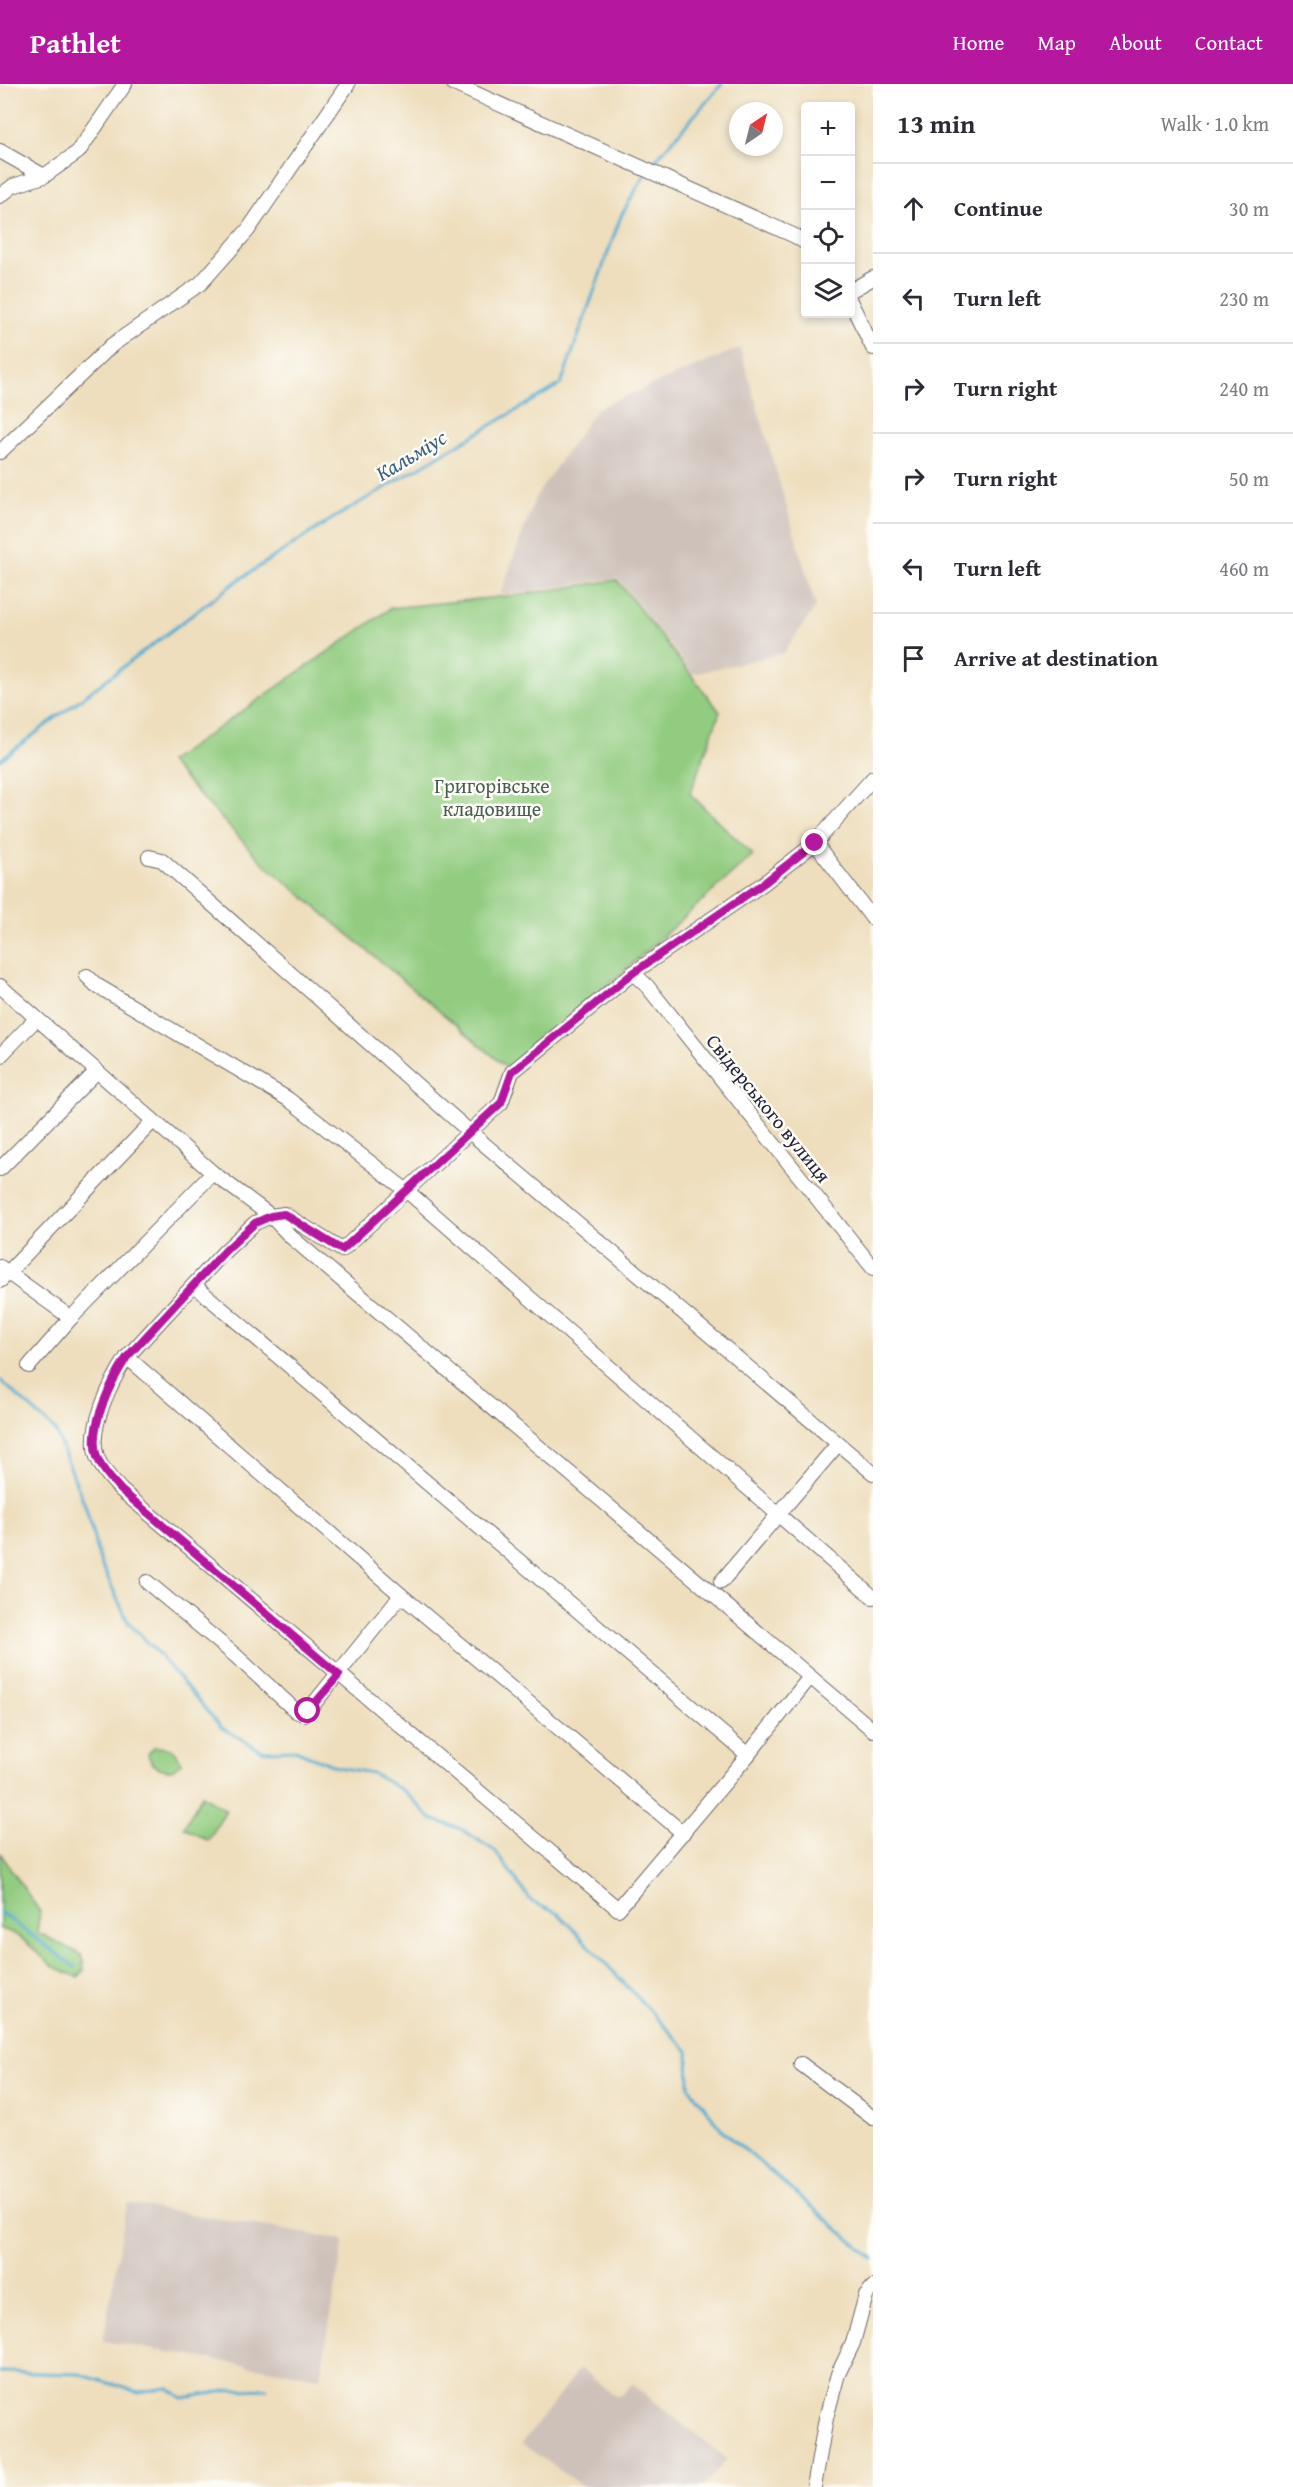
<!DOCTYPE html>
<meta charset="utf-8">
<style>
body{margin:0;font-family:"Gentium Book Plus",serif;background:#f7f7f7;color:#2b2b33}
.controls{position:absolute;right:18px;top:18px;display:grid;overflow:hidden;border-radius:6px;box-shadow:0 3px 9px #0003}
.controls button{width:54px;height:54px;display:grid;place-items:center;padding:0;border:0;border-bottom:2px solid #e1e1e2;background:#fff;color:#2b2b33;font:30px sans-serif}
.compass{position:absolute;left:729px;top:18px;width:54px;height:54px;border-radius:50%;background:#fff;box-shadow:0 3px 9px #0003;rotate:35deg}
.stop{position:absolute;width:18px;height:18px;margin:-14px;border:4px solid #b5179e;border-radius:50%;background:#fff}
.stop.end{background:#b5179e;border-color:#fff;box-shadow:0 2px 6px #0008}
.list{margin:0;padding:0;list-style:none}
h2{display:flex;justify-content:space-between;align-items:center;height:78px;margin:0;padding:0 24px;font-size:26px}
h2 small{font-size:20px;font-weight:400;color:#7c7c81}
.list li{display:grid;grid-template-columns:39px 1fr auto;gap:18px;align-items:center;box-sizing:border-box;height:90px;padding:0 24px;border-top:2px solid #e1e1e2}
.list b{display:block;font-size:22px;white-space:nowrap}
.list em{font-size:20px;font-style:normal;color:#7c7c81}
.icon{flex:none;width:33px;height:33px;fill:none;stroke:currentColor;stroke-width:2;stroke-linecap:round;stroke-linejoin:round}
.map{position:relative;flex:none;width:873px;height:2403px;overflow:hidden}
header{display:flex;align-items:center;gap:36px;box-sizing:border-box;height:84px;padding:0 30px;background:#b5179e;color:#fff}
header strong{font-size:28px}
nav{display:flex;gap:33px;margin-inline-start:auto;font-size:21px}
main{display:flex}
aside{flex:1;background:#fff}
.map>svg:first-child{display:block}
.industrial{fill:#cec1ba}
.green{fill:#92cc80;stroke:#5a775e;stroke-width:1.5}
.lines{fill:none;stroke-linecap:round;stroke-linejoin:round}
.stream{stroke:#53abd0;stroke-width:3}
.minor-casing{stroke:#696468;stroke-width:16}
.minor{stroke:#fff;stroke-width:14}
.route{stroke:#b5179e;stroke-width:8}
.labels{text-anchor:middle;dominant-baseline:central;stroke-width:5;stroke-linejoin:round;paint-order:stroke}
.park-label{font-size:20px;fill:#495e53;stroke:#fdfcf7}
.street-label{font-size:20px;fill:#22223b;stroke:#fdfcf7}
.water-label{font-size:21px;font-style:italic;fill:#38607e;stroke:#fdfcf7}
</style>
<header>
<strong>Pathlet</strong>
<nav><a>Home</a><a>Map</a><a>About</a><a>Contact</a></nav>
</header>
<main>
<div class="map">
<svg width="873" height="2403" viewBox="0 0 873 2403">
<rect width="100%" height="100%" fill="#fdfcf7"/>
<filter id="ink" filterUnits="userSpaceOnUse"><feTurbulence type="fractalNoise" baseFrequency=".0167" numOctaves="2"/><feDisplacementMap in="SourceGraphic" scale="12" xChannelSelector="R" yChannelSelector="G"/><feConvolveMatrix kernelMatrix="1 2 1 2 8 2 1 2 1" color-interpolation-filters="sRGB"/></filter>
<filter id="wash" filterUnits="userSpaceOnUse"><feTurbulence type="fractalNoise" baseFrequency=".008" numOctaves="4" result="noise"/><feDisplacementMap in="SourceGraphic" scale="24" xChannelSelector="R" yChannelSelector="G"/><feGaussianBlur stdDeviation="1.35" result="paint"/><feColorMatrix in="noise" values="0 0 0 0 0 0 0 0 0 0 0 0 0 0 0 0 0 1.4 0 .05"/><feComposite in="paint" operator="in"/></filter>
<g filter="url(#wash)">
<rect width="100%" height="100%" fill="#eedebd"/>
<g class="industrial">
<path d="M740 264 816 523 783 569 693 590 618 494 500 511 536 412 597 324Z"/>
<path d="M127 2119 344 2156 320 2294 103 2257Z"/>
<path d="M580 2284 615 2312 621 2311 632 2300 727 2375 704 2403H583L522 2360Z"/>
</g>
<g class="green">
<path d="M617 496 720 628 690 710 753 771 512 988 262 778 169 678 391 524 519 511Z"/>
<path d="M154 1663C168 1663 177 1664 181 1679L172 1686C161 1686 150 1682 148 1670Z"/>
<path d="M202 1711 226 1726 208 1757 184 1743Z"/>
<path d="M0 1769 40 1828 37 1848 82 1871 84 1887 78 1893C71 1890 62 1888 55 1883 35 1870 25 1850 0 1845Z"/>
</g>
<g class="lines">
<g class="stream">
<path d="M650 82 722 0"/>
<path d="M0 676 237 497 332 435 561 300 621 132 645 90"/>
<path d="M0 1296 55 1346 85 1421 100 1477 128 1538 155 1566 222 1644 262 1667 295 1666 337 1683 372 1689 405 1708 431 1735 461 1745 495 1767 532 1818 559 1830 688 1967 689 2003 723 2047 873 2175"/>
<path d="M0 1828 75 1883"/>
<path d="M0 2288 79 2290 138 2308 168 2304 183 2314 232 2306 267 2305"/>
</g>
</g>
</g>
<g filter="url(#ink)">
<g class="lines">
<g class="minor-casing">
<g id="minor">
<path d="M454 0 795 152 806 159"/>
<path d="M0 67 44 92"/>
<path d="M0 112 13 102 44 92 78 68 125 0"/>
<path d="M850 207 873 194"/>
<path d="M850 217 873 264"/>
<path d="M0 368 112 261 201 199 248 146 348 0"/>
<path d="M815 759 873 835"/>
<path d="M149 773 162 776 471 1049 873 1389"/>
<path d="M633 889 647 902 873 1184"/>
<path d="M87 892 96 901 288 1015 407 1107 873 1513"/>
<path d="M0 902 213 1089 271 1132 291 1153 873 1646"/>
<path d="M0 972 36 935"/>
<path d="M0 1085 97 987"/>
<path d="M0 1183 71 1234"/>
<path d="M0 1197 153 1037"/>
<path d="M195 1202 748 1671"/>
<path d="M127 1273 401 1511 683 1749"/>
<path d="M29 1282 71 1234 213 1089"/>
<path d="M147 1498 236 1572 296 1627 303 1630 308 1627 401 1511"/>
<path d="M721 1498 838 1360"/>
<path d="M810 1593 748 1671 618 1825 121 1406C112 1396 102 1386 97 1373 87 1344 112 1296 127 1273L225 1167 255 1139 271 1132 284 1130 342 1166 501 1019 512 988 633 889 764 799 815 759 873 694"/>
<path d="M801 1980 873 2034"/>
<path d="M814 2403 826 2334 838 2290 853 2259 866 2211 873 2203"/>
</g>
</g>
<use href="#minor" class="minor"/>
</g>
</g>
<g class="lines" filter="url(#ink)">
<path class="route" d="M308 1627 339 1591 121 1406C112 1396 102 1386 97 1373 87 1344 112 1296 127 1273L225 1167 255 1139 271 1132 284 1130 342 1166 501 1019 512 988 633 889 764 799 815 759"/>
</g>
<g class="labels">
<g class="park-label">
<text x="492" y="701">Григорівське<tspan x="492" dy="23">кладовище</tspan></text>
</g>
<g class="street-label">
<text transform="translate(769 1024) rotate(51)">Свiдерського вулиця</text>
</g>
<g class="water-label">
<text transform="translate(411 371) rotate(-31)">Кальміус</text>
</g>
</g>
</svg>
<div class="controls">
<button>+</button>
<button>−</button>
<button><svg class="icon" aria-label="locate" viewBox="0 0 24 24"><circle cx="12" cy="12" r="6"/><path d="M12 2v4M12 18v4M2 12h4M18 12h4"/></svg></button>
<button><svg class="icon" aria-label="layers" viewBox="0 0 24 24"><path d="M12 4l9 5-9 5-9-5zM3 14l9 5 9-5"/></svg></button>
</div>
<svg class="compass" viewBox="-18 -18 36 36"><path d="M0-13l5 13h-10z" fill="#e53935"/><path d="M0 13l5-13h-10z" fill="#7c7c81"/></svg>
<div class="stop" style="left:308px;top:1627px"></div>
<div class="stop end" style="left:815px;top:759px"></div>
</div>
<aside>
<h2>13 min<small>Walk · 1.0 km</small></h2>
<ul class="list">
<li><svg class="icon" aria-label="ahead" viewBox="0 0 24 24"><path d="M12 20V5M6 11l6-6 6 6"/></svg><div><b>Continue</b></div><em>30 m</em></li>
<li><svg class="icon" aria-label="left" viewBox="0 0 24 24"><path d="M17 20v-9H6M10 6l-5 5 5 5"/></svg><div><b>Turn left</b></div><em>230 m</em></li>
<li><svg class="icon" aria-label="right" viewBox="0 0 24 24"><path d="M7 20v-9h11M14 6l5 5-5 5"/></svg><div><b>Turn right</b></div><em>240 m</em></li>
<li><svg class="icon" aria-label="right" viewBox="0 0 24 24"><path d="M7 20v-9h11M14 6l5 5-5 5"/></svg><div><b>Turn right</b></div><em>50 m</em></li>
<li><svg class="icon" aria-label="left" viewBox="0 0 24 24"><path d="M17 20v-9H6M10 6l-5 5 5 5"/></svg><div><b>Turn left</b></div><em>460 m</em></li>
<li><svg class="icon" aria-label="arrive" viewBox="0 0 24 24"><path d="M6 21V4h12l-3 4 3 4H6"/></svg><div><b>Arrive at destination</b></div></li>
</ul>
</aside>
</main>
